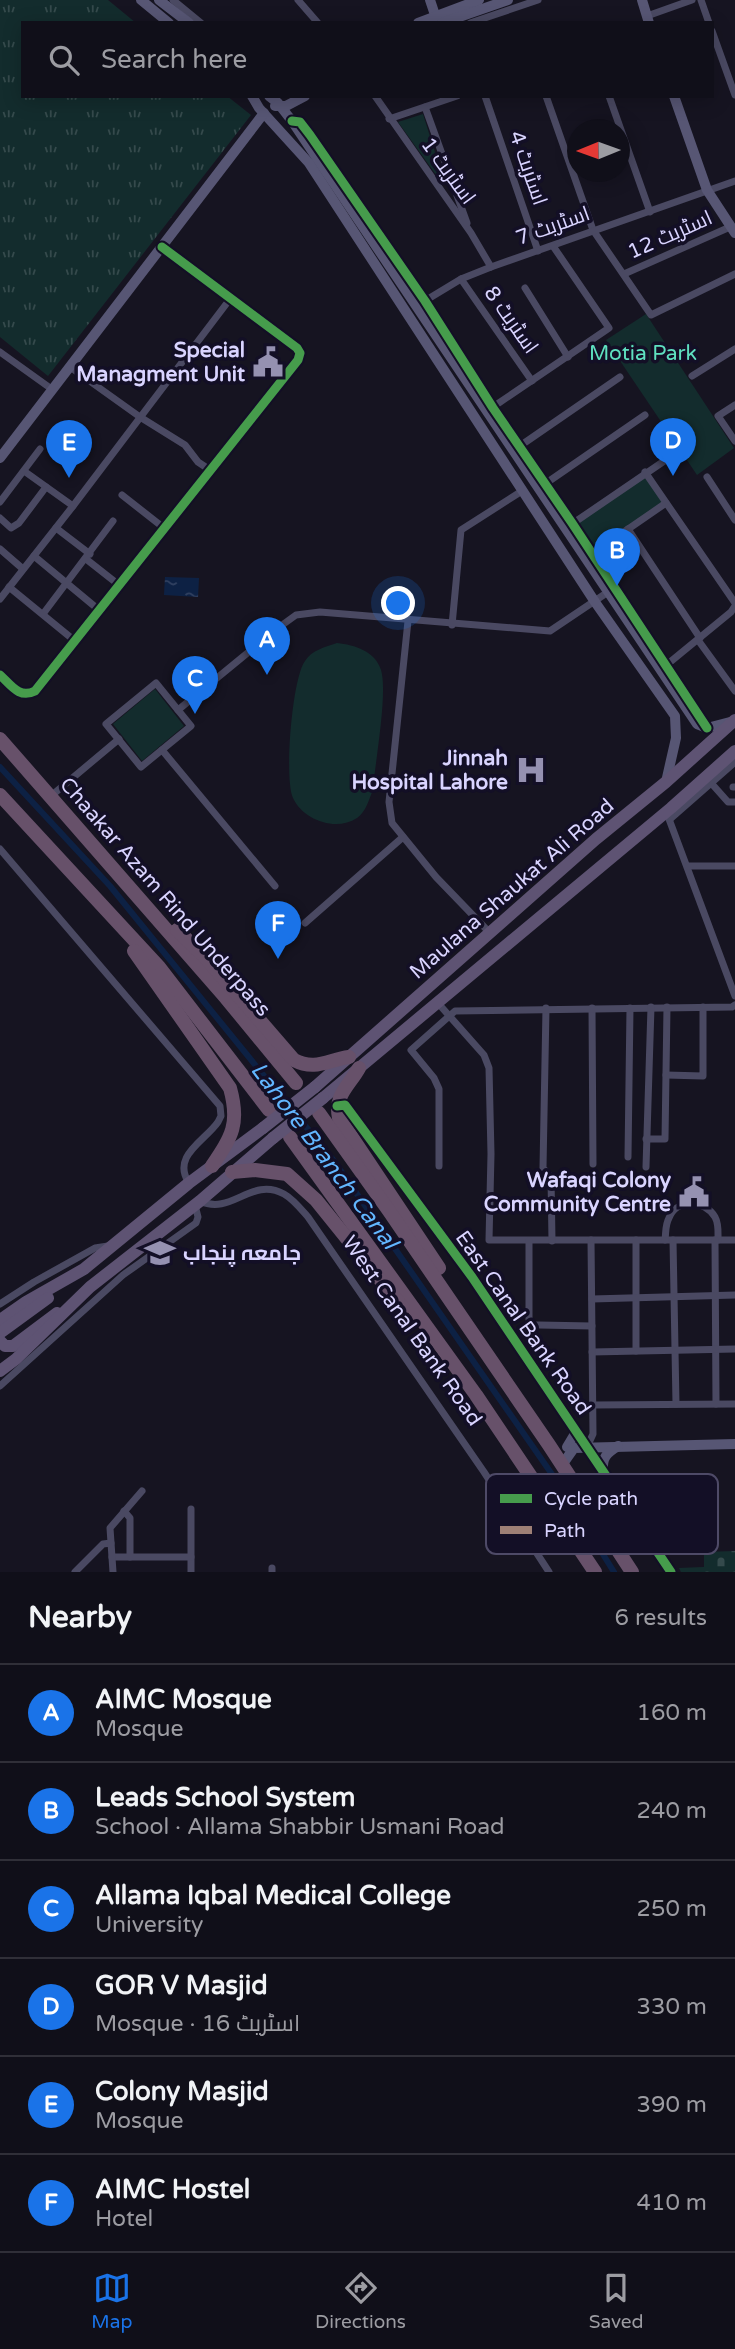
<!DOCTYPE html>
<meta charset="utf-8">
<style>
body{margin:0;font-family:"Varela Round",Cairo,sans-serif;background:#191822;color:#f1f3f6}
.compass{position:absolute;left:567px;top:119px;width:63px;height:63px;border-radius:50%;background:#100f19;box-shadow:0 4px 18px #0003;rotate:269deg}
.you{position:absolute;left:399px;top:604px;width:24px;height:24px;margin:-18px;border:5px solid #fff;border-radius:50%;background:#1a73e8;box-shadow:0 0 0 10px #1a73e833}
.badge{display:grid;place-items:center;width:46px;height:46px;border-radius:50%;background:#1a73e8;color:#fff;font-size:23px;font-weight:700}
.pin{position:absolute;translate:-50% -58px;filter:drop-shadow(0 2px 4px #0008)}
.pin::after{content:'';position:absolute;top:37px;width:24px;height:21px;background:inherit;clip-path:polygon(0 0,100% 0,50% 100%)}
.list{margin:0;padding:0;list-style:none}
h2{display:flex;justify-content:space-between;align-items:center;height:91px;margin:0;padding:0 28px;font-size:30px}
h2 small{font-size:23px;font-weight:400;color:#9c9ca2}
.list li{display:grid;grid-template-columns:46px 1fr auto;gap:21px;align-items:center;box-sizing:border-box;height:98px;padding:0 28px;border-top:2px solid #302f38}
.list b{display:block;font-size:26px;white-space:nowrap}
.list p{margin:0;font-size:23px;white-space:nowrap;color:#9c9ca2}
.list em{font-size:23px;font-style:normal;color:#9c9ca2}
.icon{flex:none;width:38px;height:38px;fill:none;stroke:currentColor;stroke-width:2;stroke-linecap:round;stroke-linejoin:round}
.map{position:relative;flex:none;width:735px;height:1572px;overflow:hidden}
.search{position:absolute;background:#100f19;box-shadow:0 4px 18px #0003;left:21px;right:21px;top:21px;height:77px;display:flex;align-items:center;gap:18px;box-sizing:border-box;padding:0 24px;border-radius:0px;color:#9c9ca2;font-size:26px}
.sheet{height:679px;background:#100f19}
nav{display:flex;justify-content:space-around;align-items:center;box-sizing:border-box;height:98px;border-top:2px solid #302f38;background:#100f19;font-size:19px;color:#9c9ca2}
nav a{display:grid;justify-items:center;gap:4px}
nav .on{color:#1a73e8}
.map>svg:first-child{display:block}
.grass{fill:url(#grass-tufts)}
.cemetery{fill:url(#cemetery-stones)}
.green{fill:#132c2d}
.water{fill:url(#water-ripples)}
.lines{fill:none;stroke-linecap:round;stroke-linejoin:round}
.canal{stroke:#0d2144;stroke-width:6}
.street{stroke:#4a4962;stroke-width:7}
.secondary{stroke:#575674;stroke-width:10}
.primary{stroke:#5e5373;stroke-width:12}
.highway{stroke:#67516a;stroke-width:14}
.primary-bridge{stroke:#5e5373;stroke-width:12}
.quiet{stroke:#9e8076;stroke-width:7;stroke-dasharray:14 7;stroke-linecap:butt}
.cycleway-casing{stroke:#130f26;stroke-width:13}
.cycleway{stroke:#469c4c;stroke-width:9}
.labels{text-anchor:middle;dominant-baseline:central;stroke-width:7;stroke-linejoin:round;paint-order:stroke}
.street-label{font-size:21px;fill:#d9d4ff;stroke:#130f26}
.poi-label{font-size:21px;font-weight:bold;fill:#d9d4ff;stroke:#130f26;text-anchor:end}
.park-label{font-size:21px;fill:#5fe0c0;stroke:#130f26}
.water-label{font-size:23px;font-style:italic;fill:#62b6ff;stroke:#130f26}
.key{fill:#130f26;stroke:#4e4a67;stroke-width:2}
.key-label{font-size:19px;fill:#d9d4ff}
</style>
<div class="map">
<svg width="735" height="1572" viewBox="0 0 735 1572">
<defs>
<pattern id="grass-tufts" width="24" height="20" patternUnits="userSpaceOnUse" patternTransform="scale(1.75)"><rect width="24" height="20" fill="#132c2d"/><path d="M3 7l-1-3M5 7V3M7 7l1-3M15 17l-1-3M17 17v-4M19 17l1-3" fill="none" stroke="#354a4c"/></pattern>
<pattern id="cemetery-stones" width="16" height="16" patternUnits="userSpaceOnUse" patternTransform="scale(1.75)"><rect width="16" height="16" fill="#132c2d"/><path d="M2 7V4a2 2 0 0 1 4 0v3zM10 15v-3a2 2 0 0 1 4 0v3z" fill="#354a4c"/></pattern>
<pattern id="water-ripples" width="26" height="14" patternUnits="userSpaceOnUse" patternTransform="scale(1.75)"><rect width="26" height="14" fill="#0d2144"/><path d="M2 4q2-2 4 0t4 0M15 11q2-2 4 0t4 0" fill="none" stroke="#304060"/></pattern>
</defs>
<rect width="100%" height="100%" fill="#161421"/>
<path class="grass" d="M0 0H108L136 23H23V96H227L251 115 48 376 0 337Z"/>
<path class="cemetery" d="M735 1551V1572H681L679 1568 704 1567V1552Z"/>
<g class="green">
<path d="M423 114 443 178 439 179 398 122Z"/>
<path d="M646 314 734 448 697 475 606 340Z"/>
<path d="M645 475 663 503 593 550 575 523Z"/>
<path d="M337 643C355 645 375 651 381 670 388 693 375 762 373 790 369 799 366 812 357 818 336 832 303 820 293 798 284 779 292 678 305 661 312 650 325 647 337 643Z"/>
<path d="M155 689 184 726 142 761 113 724Z"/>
</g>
<path class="water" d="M165 577 199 578 198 597 164 595Z"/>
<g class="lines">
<g class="canal">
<path d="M0 767 110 886 291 1109"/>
<path d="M298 1117 334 1161 565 1493 614 1572"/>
</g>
<g class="street">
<path d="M173 0 201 23"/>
<path d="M298 0 318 23"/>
<path d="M701 0 709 23"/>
<path d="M647 16 692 0"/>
<path d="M470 23 538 0"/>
<path d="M712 31 735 95"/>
<path d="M375 96 471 233 491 267"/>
<path d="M485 96 538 251"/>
<path d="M546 96 593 230 651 315 735 274"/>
<path d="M609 96 650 212"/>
<path d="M425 107 467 223"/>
<path d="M389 119 457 96"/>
<path d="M292 121 300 122 310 135 425 301 493 408 572 523 707 727"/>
<path d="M624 274 730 227"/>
<path d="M461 279 532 381"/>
<path d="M525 288 568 357"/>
<path d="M423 302 461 279 491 267 735 181"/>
<path d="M0 352 53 390"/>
<path d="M70 367 140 417 185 445 198 462 210 470"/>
<path d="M692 376 735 349"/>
<path d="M735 405 718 416 735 441"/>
<path d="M490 409 609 328 553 246"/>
<path d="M517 448 620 377"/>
<path d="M24 471 73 506"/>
<path d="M645 472 735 603"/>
<path d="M707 477 735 520"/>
<path d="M542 486 645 415"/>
<path d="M122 495 164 528"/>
<path d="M0 502 40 449"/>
<path d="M0 518 11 528 19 523 46 487"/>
<path d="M569 526 673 455"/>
<path d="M56 528 90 554"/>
<path d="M628 529 700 638"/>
<path d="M0 549 23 569"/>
<path d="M34 556 99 610"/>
<path d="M589 556 666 503"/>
<path d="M86 559 119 585"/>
<path d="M9 587 75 641"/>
<path d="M0 599 73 506 230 299"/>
<path d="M43 614 113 521"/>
<path d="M408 621 389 802 392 823 436 877 490 933"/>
<path d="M452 625 461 530 522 491"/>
<path d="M698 640 735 691"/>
<path d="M664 667 731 612 735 606"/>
<path d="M0 675C11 685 19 699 35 691L298 360 300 353 297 348 162 247"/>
<path d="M156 683 191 726 141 767 106 724Z"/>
<path d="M178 710 278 628 296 615 320 612 550 631 608 592"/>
<path d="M162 750 275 886"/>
<path d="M712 784 728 802H735"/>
<path d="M733 787H735"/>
<path d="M51 796 119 739"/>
<path d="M666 811 735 996"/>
<path d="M670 819 735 762"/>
<path d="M0 849 220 1106 221 1116 218 1122C205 1141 171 1156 189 1183"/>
<path d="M688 866H735"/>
<path d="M305 923 403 837"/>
<path d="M437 1002 484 1055 489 1068 491 1154 489 1240H735"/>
<path d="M546 1008 543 1168 551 1177 552 1241"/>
<path d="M592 1008 593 1164"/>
<path d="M666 1075 703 1076V1007"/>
<path d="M338 1106 345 1105 472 1277 671 1572"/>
<path d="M646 1139H665L667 1007"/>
<path d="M628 1157 630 1008"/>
<path d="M439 1166V1089L434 1078 411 1050 455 1011 732 1007 735 1005"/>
<path d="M646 1167 651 1007"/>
<path d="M200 1201C232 1216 251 1176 284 1194 293 1199 301 1209 308 1217L484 1472 549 1572"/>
<path d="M636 1240V1351"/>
<path d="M665 1240C666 1233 665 1225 669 1218 677 1198 705 1200 715 1217 719 1224 718 1232 718 1240"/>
<path d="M673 1240 676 1404"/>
<path d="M715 1240 716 1404"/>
<path d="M529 1241V1321L533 1325H539L592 1326"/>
<path d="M592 1299 735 1295"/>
<path d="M0 1304 34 1282 95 1248 108 1246"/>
<path d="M592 1352 735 1349"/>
<path d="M0 1386 123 1275 196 1223 198 1217 195 1205"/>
<path d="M593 1405 735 1404"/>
<path d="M587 1447 593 1434 591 1240"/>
<path d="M191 1509V1572"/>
<path d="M124 1511 130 1518V1557"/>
<path d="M112 1557H191"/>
<path d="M272 1568V1572"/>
<path d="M75 1572 103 1544 111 1543"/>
<path d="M113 1572 110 1528 142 1491"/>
</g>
<g class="secondary">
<path d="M141 0 169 23"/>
<path d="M159 0 189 23"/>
<path d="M430 0 435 15"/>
<path d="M642 0 649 23"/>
<path d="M418 23 479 0"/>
<path d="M442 23 508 0"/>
<path d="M252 96 259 108 309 163 595 602 675 716 676 738 666 782"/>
<path d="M269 96 278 103 292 121 697 724 707 728 730 722"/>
<path d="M674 96 707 190 735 233"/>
<path d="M275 106H286L305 96"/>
<path d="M0 458 264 113"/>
<path d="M567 1447 576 1432"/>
<path d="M562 1465 574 1448 735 1444"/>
<path d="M603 1470C602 1457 607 1453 618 1446"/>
</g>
<g class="primary">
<path d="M315 1087 596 839 666 782 735 720"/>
<path d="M323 1098 671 808 735 751"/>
<path d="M0 1320 26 1302 84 1269 189 1183 263 1128"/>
<path d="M0 1333 48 1298"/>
<path d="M0 1341 5 1346H13L57 1313"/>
<path d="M0 1371 16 1359 90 1287 200 1201 273 1138"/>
</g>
<g class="highway">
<path d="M0 739 226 998 296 1083"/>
<path d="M0 795 159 967 269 1110"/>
<path d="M177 930 204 956 294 1060C315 1071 328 1060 349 1057"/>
<path d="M134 951 230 1088C240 1124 232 1136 212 1166"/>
<path d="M359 1068C349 1086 334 1095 339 1118L439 1268"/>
<path d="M319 1113 389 1211 549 1445 632 1572"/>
<path d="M290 1137 476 1395 595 1572"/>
<path d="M232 1172 255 1170 287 1174 316 1200 403 1308"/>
</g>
<g class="primary-bridge">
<path d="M263 1128 315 1087"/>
<path d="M273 1138 323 1098"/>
</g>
<path class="quiet" d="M551 1527 599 1498"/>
<g class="cycleway-casing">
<g id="cycleway">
<path d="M292 121 300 122 310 135 425 301 493 408 572 523 707 728"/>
<path d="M0 675C11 685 19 699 35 691L298 360 300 353 297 348 162 247"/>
<path d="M337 1106 345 1105 472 1277 671 1572"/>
</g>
</g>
<use href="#cycleway" class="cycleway"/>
</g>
<defs>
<g id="civic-bare" transform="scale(2.415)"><path d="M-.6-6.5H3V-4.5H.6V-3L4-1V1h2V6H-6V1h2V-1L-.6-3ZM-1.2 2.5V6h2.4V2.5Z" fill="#9591b1" stroke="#130f26" stroke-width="2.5" paint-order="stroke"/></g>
<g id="hospital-bare" transform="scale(2.415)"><path d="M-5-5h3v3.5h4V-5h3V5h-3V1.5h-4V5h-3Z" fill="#9591b1" stroke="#130f26" stroke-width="2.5" paint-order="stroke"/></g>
<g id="university-bare" transform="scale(2.415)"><path d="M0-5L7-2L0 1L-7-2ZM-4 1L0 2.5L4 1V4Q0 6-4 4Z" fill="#9591b1" stroke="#130f26" stroke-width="2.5" paint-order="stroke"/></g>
</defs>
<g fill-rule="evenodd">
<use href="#civic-bare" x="268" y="362"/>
<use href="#hospital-bare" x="531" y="770"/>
<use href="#civic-bare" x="694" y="1192"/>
<use href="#university-bare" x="160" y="1253"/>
</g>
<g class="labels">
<g class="street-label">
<text transform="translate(528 168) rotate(71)">اسٹریٹ 4</text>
<text transform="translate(448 171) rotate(54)">اسٹریٹ 1</text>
<text transform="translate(553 226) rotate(-20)">اسٹریٹ 7</text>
<text transform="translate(670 235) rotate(-24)">اسٹریٹ 12</text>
<text transform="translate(511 320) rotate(55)">اسٹریٹ 8</text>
<text transform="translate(512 889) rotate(-41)">Maulana Shaukat Ali Road</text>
<text transform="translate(165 897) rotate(49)">Chaakar Azam Rind Underpass</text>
<text transform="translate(523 1323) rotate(55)">East Canal Bank Road</text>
<text transform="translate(412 1331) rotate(55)">West Canal Bank Road</text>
</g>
<g class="poi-label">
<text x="245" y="350">Special<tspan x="245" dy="24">Managment Unit</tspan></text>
<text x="508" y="758">Jinnah<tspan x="508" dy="24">Hospital Lahore</tspan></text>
<text x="671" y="1180">Wafaqi Colony<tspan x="671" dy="24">Community Centre</tspan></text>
<text x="183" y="1253" text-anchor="start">جامعہ پنجاب</text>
</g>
<g class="park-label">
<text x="643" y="353">Motia Park</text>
</g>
<g class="water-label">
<text transform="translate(324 1156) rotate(53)">Lahore Branch Canal</text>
</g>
</g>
<rect x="486" y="1474" width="232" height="80" rx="10" class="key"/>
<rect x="500" y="1494" width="32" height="9" fill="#469c4c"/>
<rect x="500" y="1526" width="32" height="8" fill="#9e8076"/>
<g class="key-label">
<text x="544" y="1505">Cycle path</text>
<text x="544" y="1537">Path</text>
</g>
</svg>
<svg class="compass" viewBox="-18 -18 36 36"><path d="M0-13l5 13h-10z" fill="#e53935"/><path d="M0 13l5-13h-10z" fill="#9c9ca2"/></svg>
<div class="you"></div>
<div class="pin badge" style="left:267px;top:675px">A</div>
<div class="pin badge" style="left:617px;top:586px">B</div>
<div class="pin badge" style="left:195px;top:714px">C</div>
<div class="pin badge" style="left:673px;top:476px">D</div>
<div class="pin badge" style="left:69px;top:478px">E</div>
<div class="pin badge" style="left:278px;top:959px">F</div>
<div class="search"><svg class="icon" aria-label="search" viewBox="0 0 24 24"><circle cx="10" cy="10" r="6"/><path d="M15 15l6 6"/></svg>Search here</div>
</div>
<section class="sheet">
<h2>Nearby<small>6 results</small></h2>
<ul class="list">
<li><span class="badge">A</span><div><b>AIMC Mosque</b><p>Mosque</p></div><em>160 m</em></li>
<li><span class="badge">B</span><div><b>Leads School System</b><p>School · Allama Shabbir Usmani Road</p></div><em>240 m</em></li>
<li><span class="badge">C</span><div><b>Allama Iqbal Medical College</b><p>University</p></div><em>250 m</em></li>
<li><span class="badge">D</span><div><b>GOR V Masjid</b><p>Mosque · اسٹریٹ 16</p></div><em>330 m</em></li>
<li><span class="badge">E</span><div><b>Colony Masjid</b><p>Mosque</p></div><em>390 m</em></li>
<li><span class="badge">F</span><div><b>AIMC Hostel</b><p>Hotel</p></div><em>410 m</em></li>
</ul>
</section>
<nav>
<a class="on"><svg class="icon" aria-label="map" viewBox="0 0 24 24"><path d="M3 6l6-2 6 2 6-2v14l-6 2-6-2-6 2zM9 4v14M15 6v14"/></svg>Map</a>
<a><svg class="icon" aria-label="directions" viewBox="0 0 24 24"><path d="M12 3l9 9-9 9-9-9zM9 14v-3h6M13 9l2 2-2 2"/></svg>Directions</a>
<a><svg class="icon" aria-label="saved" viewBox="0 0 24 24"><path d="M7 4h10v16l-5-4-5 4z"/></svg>Saved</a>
</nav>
